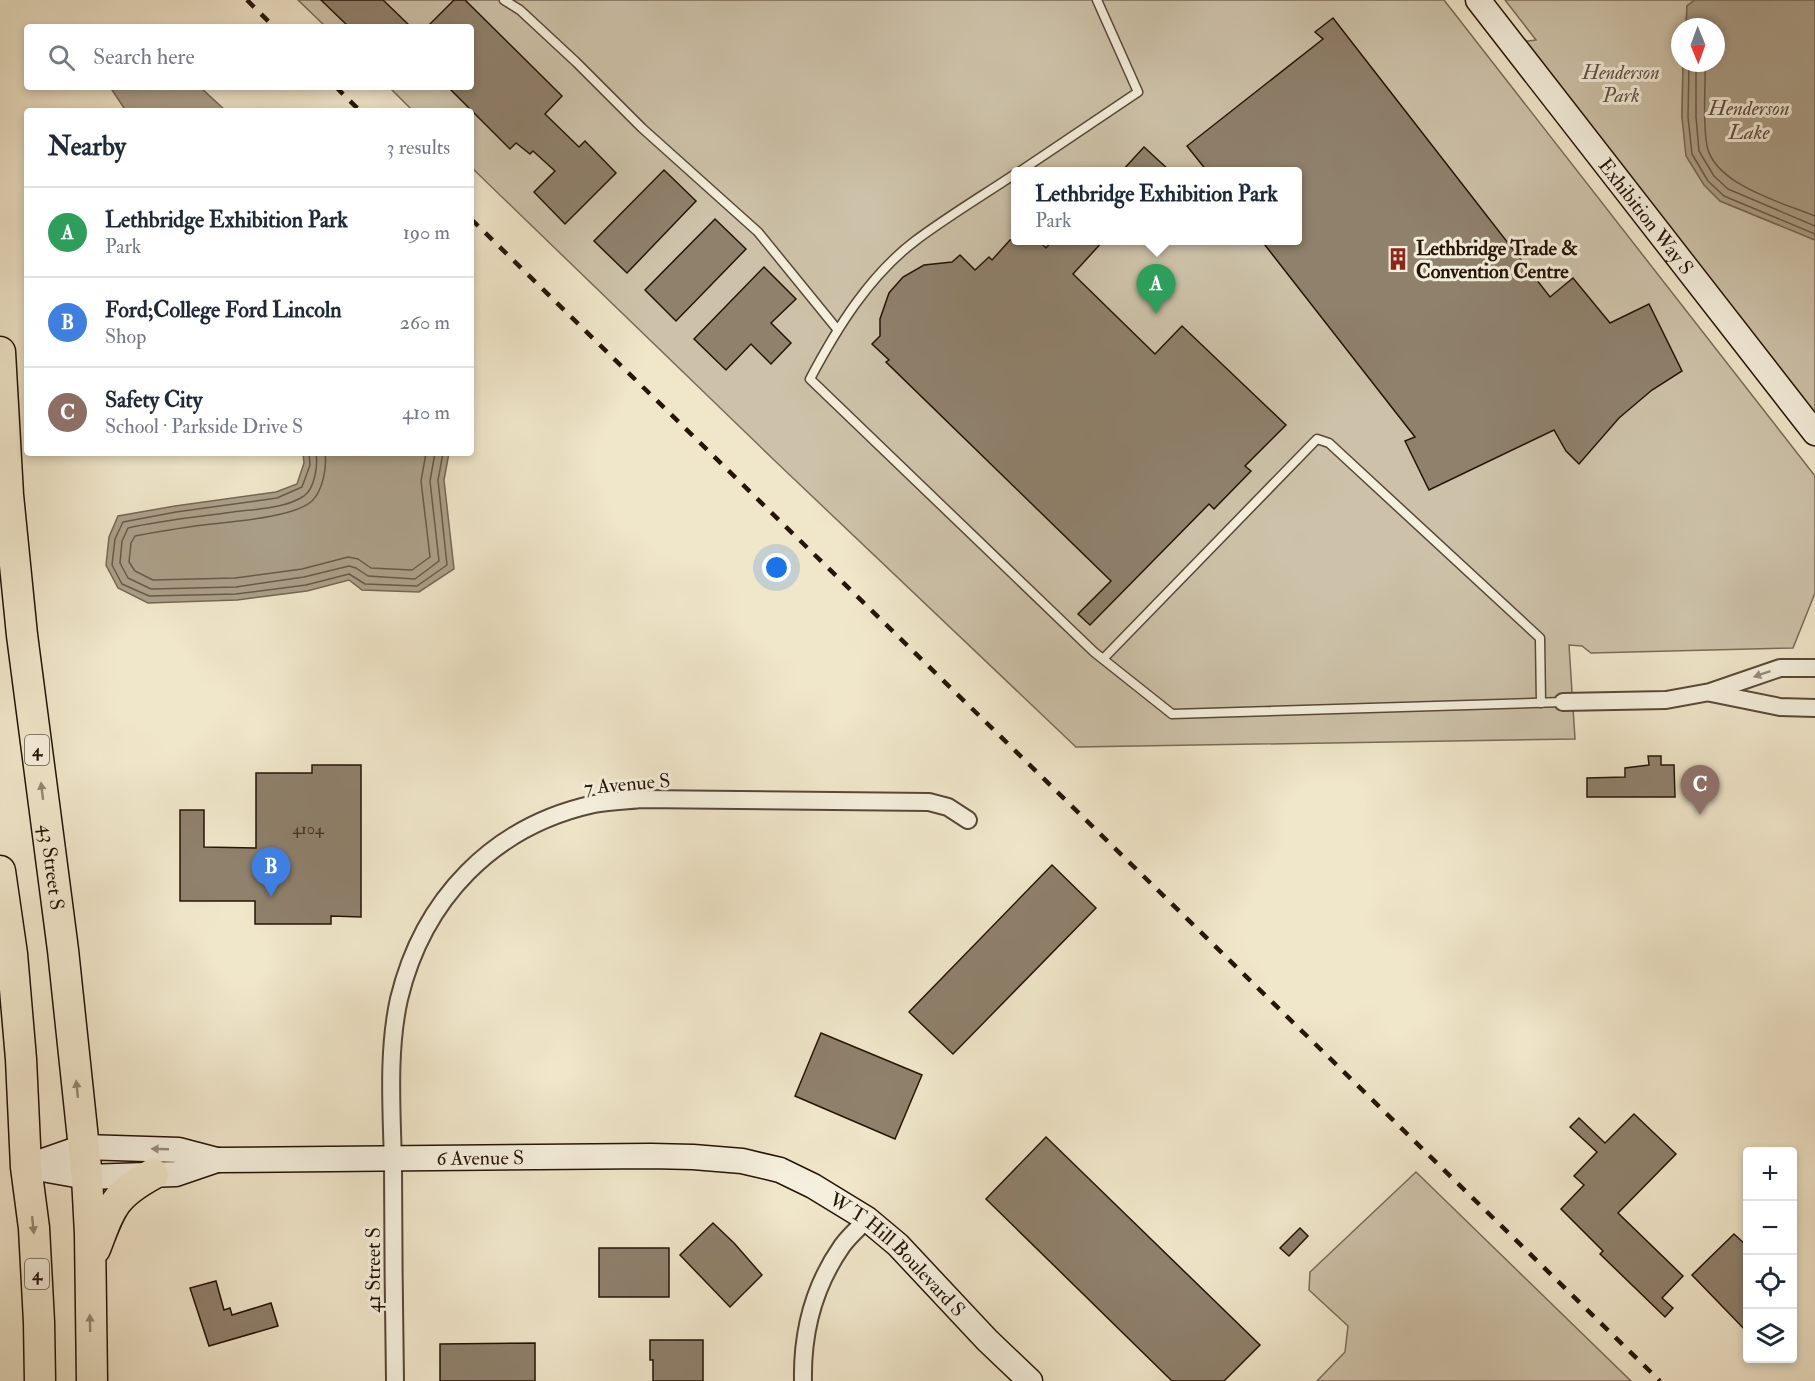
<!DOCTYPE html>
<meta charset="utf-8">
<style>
body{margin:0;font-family:"IM FELL Double Pica",serif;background:#f6f6f7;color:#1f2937}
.controls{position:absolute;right:18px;bottom:18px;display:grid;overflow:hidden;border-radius:6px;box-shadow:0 3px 9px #0003}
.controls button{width:54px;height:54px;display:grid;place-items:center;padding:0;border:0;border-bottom:2px solid #e0e1e3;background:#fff;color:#1f2937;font:30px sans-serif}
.compass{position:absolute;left:1671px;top:18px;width:54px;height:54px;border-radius:50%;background:#fff;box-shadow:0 3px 9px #0003;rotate:179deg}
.you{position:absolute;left:777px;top:568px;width:21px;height:21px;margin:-15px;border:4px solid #fff;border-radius:50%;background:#1a73e8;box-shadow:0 0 0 9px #1a73e833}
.badge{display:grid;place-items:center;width:39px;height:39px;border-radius:50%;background:#8f2418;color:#fff;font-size:20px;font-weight:700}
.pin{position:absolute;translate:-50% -50px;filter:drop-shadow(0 2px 3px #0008)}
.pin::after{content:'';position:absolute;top:32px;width:21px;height:18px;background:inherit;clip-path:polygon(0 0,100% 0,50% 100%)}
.popup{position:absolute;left:1011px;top:167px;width:291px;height:78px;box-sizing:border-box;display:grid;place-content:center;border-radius:6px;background:#fff;filter:drop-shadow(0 2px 4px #0005);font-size:20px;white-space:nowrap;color:#747a83}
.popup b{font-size:22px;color:#1f2937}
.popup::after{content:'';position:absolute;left:50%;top:100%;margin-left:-12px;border:12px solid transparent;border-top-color:#fff}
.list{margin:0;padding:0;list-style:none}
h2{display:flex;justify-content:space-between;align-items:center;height:78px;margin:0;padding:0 24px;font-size:26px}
h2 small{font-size:20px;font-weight:400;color:#747a83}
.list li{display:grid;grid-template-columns:39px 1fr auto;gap:18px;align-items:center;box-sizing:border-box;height:90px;padding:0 24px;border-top:2px solid #e0e1e3}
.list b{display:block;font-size:22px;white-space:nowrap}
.list p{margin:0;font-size:20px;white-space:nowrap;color:#747a83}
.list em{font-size:20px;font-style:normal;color:#747a83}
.icon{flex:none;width:33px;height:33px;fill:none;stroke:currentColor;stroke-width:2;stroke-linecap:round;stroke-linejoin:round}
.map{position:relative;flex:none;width:1815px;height:1381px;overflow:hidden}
.search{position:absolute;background:#fff;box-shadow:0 3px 9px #0003;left:24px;top:24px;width:450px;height:66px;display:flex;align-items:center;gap:15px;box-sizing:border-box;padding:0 21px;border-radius:6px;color:#747a83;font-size:22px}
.panel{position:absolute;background:#fff;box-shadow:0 3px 9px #0003;left:24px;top:108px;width:450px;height:348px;border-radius:6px}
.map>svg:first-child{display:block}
.green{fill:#cdc2a9;stroke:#796b58;stroke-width:1.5;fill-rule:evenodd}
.water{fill:#ab9f88;stroke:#756754;stroke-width:1.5}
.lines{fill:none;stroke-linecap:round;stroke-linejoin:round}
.shore{stroke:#685a48;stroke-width:1.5}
.building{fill:#8f816c;stroke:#251407;stroke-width:1.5}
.lane-casing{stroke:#584838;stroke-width:11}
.street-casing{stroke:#584838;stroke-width:20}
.secondary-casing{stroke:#251407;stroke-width:27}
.highway-casing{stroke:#251407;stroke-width:33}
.lane{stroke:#f5efdd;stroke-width:8}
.street{stroke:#f5efdd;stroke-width:16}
.secondary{stroke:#f5efdd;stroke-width:24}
.highway{stroke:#f0e6ca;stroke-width:30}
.rail{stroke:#251407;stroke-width:4.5;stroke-dasharray:10 10;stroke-linecap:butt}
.oneway{fill:#978c7d}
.oneway2{fill:#958872}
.labels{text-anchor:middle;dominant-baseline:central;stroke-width:6;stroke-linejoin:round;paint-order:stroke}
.number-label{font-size:16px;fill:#402f20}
.shield{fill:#f5efdd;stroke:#635647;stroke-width:1.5}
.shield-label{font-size:18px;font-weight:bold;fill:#251407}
.park-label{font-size:20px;font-style:italic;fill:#605140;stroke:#f5efdd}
.street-label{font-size:20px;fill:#251407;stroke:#f5efdd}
.poi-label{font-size:20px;font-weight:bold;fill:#251407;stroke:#f5efdd;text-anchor:start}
.water-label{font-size:21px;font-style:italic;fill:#5b4c3b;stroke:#f5efdd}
</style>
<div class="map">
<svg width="1815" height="1381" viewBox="0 0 1815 1381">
<rect width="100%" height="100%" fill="#f0e6ca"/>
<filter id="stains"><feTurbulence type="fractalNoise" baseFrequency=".00333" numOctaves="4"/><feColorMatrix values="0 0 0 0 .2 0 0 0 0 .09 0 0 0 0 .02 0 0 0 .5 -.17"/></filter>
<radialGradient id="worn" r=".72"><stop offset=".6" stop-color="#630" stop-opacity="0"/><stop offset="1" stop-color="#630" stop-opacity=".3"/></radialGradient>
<g class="green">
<path d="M298 0H1444L1815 476V593L1793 648 1591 653 1582 646 1569 645 1575 739 1076 747 774 460 471 167V111H413L389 87H471V27H326ZM1015 172H1297V240H1015Z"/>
<path d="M1505 0H1695L1687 6 1686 27H1680V63H1683L1682 118 1720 201 1815 240V433L1512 43 1536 40Z"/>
<path d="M1416 1172 1631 1381H1317L1345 1352 1348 1326 1309 1290 1310 1272Z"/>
</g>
<g class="water">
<path d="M1695 0H1815V240L1720 201 1704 185 1686 156 1682 118 1683 63H1716V27H1686L1687 6Z"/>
<path d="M110 87H200L226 111H126Z"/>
<path d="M303 453H449L444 480 454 569 419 592 362 590 349 580 307 591 237 600 148 603 118 588 106 565 109 537 118 516 175 506 276 492 297 484 304 463Z"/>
</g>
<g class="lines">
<g class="shore">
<path d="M1689 63 1688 117 1692 154 1708 181 1724 196 1815 234"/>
<path d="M1696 63V117L1699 151 1714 176 1728 189 1815 226"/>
<path d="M1705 63C1706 90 1702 119 1707 146 1715 185 1783 203 1815 216"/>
<path d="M309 453 310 465 302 487 277 498 176 512 123 522 115 539 112 565 122 584 149 596 236 594 306 585 349 574 365 584 417 586 447 565 438 480 443 453"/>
<path d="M316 453C318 465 315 488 304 496 284 509 255 509 233 512 198 517 162 520 128 528L122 541 120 563 128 578 151 589 236 587 304 577 349 566 356 568 368 576 415 579 439 561 430 481 435 453"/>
<path d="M325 453C327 467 323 490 312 501 292 519 222 522 195 526 175 529 155 532 135 536L131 543 129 562 135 571 153 580 235 578 302 569 348 557 358 559 371 568 412 570 430 557 421 481 426 453"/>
</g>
</g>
<g class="building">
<path d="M321 0H383L411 27H349Z"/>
<path d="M454 0H465L562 96 545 114 579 147 585 141 616 173 565 224 534 192 555 171 533 151 530 154 516 143 510 149 448 87H471V27H427Z"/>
<path d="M1333 18 1550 297 1573 278 1610 323 1649 304 1682 371 1652 390 1619 418 1579 464 1566 451 1554 430 1429 490 1405 441 1415 437 1261 240H1297V171H1207L1187 146 1323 39 1315 32Z"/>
<path d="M1144 147 1170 171H1122Z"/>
<path d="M664 170 696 201 627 273 594 241Z"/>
<path d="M715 219 746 249 676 321 645 290Z"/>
<path d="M1010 240H1038L1046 248 1053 240H1104L1073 274 1155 354 1182 326 1286 425 1245 466 1251 471 1214 509 1209 504 1090 625 1078 614 1111 581 886 362 889 360 872 344 880 336V319L889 293 903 277 924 265 952 262 960 255 975 270 989 257 992 260Z"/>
<path d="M764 267 796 299 771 323 791 343 771 364 751 344 726 370 694 339Z"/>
<path d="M1648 756H1661V765H1674L1675 797H1587V778L1625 777V768L1649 765Z"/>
<path d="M312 765H361V917L331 916V924H255V901H180V810H204V847L256 848V773H312Z"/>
<path d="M1052 865 1096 908 953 1054 909 1012Z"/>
<path d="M821 1033 922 1075 895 1139 795 1096Z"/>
<path d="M1634 1114 1676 1154 1618 1213 1683 1276 1662 1298 1673 1308 1665 1317 1600 1254 1603 1251 1561 1209 1584 1185 1574 1176 1597 1152 1570 1127 1579 1118 1605 1143Z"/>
<path d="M1046 1137 1260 1345 1224 1381H1172L986 1199Z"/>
<path d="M713 1223 734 1243 762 1275 730 1307 680 1255Z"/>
<path d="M1300 1228 1308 1236 1289 1256 1280 1248Z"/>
<path d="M1734 1234 1748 1247V1333L1692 1275Z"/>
<rect x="599" y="1248" width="70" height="49"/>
<path d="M216 1281 224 1310 230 1308 232 1315 271 1303 278 1326 209 1346 190 1288Z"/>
<path d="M650 1340H703V1381H653V1360H650Z"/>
<path d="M535 1343V1381H440V1344Z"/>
</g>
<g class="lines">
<g class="lane-casing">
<g id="lane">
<path d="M504 0 520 10 576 62 642 128 758 232 837 329"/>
<path d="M1019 172 1138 92 1097 0"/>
<path d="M1015 174C982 196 947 217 915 241 869 276 837 328 810 379L1094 652 1172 714 1563 702"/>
<path d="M1103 659 1317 439 1329 443 1540 638 1541 703"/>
</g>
</g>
<g class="street-casing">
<g id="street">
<path d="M1711 693 1780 707 1815 708"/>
<path d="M1563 702 1666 700 1710 692 1780 668H1815"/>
<path d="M395 1381C394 1310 393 1238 393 1167 392 1112 387 1053 399 999 423 899 493 826 594 804 609 801 625 801 640 799L929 802 948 807 968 820"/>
<path d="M803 1381C802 1333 814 1286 842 1246 849 1236 859 1228 867 1219"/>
</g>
</g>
<g class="secondary-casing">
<g id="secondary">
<path id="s1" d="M1478 0 1815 433"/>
<path id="s2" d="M26 1167 83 1147 179 1150 217 1160 651 1156 693 1157 742 1161 780 1170 813 1186 867 1219 898 1245 987 1340 1030 1381"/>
<path d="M31 1167 87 1177 176 1174 217 1160"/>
</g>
</g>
<g class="highway-casing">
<g id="highway">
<path id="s3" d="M0 352 8 495 22 635 63 950 87 1177 90 1234 92 1381"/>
<path d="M0 871 12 954 21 1059 26 1167 34 1228 39 1322 40 1381"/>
<path d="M95 1249C111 1207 113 1196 153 1174"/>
</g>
</g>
<use href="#lane" class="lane"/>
<use href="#street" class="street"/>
<use href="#secondary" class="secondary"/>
<use href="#highway" class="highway"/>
<g class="rail">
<path d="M247 0 274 27"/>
<path d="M336 87 360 111"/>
<path d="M471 219 1660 1381"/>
</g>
</g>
<defs><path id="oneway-solid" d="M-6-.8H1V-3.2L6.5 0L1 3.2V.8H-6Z" transform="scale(1.5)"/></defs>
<g class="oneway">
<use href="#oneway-solid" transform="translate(1762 674) rotate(161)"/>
<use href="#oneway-solid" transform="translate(160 1149) rotate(-178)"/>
</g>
<g class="oneway2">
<use href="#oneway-solid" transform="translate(42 791) rotate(-97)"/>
<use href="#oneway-solid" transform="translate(77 1089) rotate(-96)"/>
<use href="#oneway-solid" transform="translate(33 1225) rotate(84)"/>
<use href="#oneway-solid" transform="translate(90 1323) rotate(-91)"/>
</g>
<defs>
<g id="building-bare" transform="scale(1.8)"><path d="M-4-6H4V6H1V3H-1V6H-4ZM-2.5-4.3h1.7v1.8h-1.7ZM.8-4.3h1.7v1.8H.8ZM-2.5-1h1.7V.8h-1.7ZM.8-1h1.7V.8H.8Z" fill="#8f2418" stroke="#f5efdd" stroke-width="2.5" paint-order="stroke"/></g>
</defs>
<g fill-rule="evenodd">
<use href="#building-bare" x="1398" y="259"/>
</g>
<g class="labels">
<g class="number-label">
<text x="308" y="829">4104</text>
</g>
<g class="shield">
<rect x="25" y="735" width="24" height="30" rx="4.5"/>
<rect x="25" y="1259" width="24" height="30" rx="4.5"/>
</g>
<g class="shield-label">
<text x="37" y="750">4</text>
<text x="37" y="1274">4</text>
</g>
<g class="park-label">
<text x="1621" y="72">Henderson<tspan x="1621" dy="23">Park</tspan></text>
</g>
<g class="street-label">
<text stroke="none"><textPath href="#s1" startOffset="274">Exhibition Way S</textPath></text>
<text transform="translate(627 784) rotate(-5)">7 Avenue S</text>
<text stroke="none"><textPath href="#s3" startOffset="518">43 Street S</textPath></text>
<text stroke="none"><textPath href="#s2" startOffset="459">6 Avenue S</textPath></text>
<text stroke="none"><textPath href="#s2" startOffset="906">W T Hill Boulevard S</textPath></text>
<text transform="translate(373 1270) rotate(-90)">41 Street S</text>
</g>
<g class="poi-label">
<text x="1416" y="248">Lethbridge Trade &amp;<tspan x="1416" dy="23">Convention Centre</tspan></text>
</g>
<g class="water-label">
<text x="1749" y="108">Henderson<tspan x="1749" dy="24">Lake</tspan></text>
</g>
</g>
<rect width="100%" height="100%" filter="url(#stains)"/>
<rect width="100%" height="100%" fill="url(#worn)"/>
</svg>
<div class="controls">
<button>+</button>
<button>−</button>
<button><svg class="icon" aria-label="locate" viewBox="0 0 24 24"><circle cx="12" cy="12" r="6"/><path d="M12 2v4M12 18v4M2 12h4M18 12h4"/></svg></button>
<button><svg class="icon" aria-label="layers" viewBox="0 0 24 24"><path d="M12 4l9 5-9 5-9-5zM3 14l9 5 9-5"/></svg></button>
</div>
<svg class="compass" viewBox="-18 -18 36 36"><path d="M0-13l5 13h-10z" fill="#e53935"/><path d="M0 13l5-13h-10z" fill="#747a83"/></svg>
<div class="you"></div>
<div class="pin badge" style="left:1156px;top:314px;background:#2e9e5b">A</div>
<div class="popup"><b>Lethbridge Exhibition Park</b>Park</div>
<div class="pin badge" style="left:271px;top:897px;background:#3f7fe0">B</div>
<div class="pin badge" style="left:1700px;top:815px;background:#8d6e63">C</div>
<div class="search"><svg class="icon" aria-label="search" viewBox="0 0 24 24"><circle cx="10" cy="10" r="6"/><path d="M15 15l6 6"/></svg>Search here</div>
<section class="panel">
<h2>Nearby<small>3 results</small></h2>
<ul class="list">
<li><span class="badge" style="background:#2e9e5b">A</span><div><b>Lethbridge Exhibition Park</b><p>Park</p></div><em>190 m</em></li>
<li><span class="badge" style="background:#3f7fe0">B</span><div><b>Ford;College Ford Lincoln</b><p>Shop</p></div><em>260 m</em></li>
<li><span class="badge" style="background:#8d6e63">C</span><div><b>Safety City</b><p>School · Parkside Drive S</p></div><em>410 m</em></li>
</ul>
</section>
</div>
